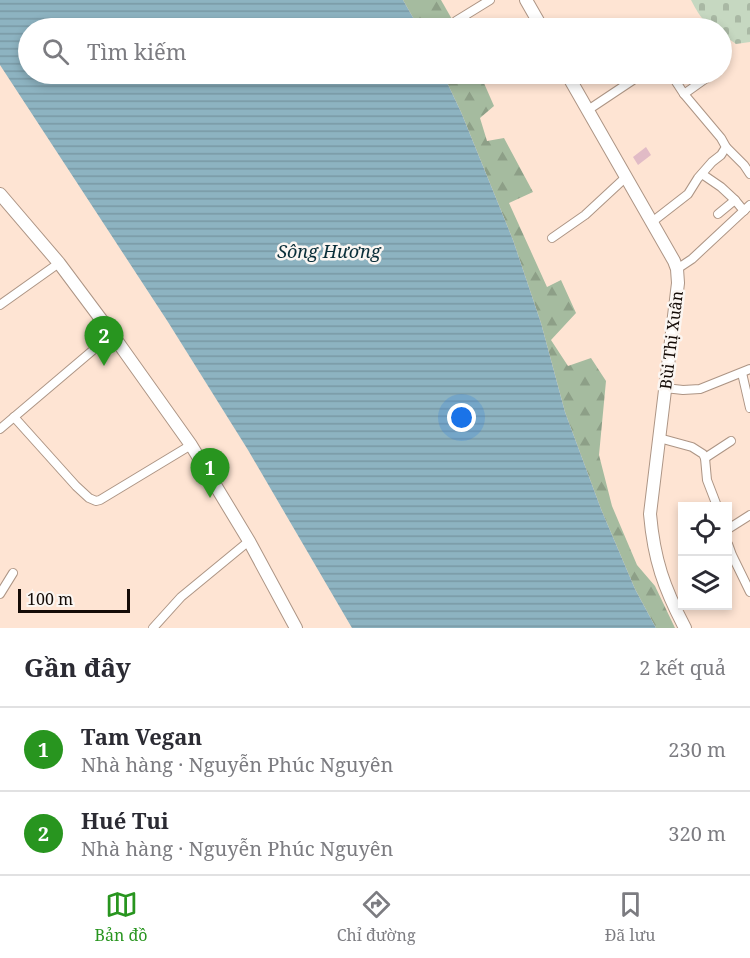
<!DOCTYPE html>
<html lang="vi">
<meta charset="utf-8">
<style>
body{margin:0;font-family:"Noto Serif",serif;background:#f7f7f7;color:#2b2b33}
.controls{position:absolute;right:18px;bottom:18px;display:grid;overflow:hidden;border-radius:0px;box-shadow:0 3px 9px #0003}
.controls button{width:54px;height:54px;display:grid;place-items:center;padding:0;border:0;border-bottom:2px solid #e1e1e2;background:#fff;color:#2b2b33;font:30px sans-serif}
.scale{position:absolute;left:18px;bottom:15px;width:112px;box-sizing:border-box;padding-left:6px;border:3px solid #140b06;border-top:0;font-size:16px;line-height:21px;white-space:nowrap;color:#140b06;-webkit-text-stroke:4px #fbf6f2;paint-order:stroke}
.you{position:absolute;left:462px;top:418px;width:21px;height:21px;margin:-15px;border:4px solid #fff;border-radius:50%;background:#1a73e8;box-shadow:0 0 0 9px #1a73e833}
.badge{display:grid;place-items:center;width:39px;height:39px;border-radius:50%;background:#28951f;color:#fff;font-size:20px;font-weight:700}
.pin{position:absolute;translate:-50% -50px;filter:drop-shadow(0 2px 3px #0008)}
.pin::after{content:'';position:absolute;top:32px;width:21px;height:18px;background:inherit;clip-path:polygon(0 0,100% 0,50% 100%)}
.list{margin:0;padding:0;list-style:none}
h2{display:flex;justify-content:space-between;align-items:center;height:78px;margin:0;padding:0 24px;font-size:26px}
h2 small{font-size:20px;font-weight:400;color:#7c7c81}
.list li{display:grid;grid-template-columns:39px 1fr auto;gap:18px;align-items:center;box-sizing:border-box;height:84px;padding:0 24px;border-top:2px solid #e1e1e2}
.list b{display:block;font-size:22px;white-space:nowrap}
.list p{margin:0;font-size:20px;white-space:nowrap;color:#7c7c81}
.list em{font-size:20px;font-style:normal;color:#7c7c81}
.icon{flex:none;width:33px;height:33px;fill:none;stroke:currentColor;stroke-width:2;stroke-linecap:round;stroke-linejoin:round}
.map{position:relative;flex:none;width:750px;height:628px;overflow:hidden}
.search{position:absolute;background:#fff;box-shadow:0 3px 9px #0003;left:18px;right:18px;top:18px;height:66px;display:flex;align-items:center;gap:15px;box-sizing:border-box;padding:0 21px;border-radius:33px;color:#7c7c81;font-size:22px}
.sheet{height:246px;background:#fff}
nav{display:flex;justify-content:space-around;align-items:center;box-sizing:border-box;height:84px;border-top:2px solid #e1e1e2;background:#fff;font-size:16px;color:#7c7c81}
nav a{display:grid;justify-items:center;gap:3px}
nav .on{color:#28951f}
.map>svg:first-child{display:block}
.forest{fill:url(#forest-firs)}
.cemetery{fill:url(#cemetery-stones)}
.water{fill:url(#water-rules)}
.building{fill:#e1bbc6}
.lines{fill:none;stroke-linecap:round;stroke-linejoin:round}
.street-casing{stroke:#ad9585;stroke-width:10}
.secondary-casing{stroke:#ad9585;stroke-width:14}
.street{stroke:#fff;stroke-width:8}
.secondary{stroke:#fff;stroke-width:12}
.labels{text-anchor:middle;dominant-baseline:central;stroke-width:5;stroke-linejoin:round;paint-order:stroke}
.street-label{font-size:16px;fill:#140b06;stroke:#fbf6f2}
.water-label{font-size:18px;font-style:italic;fill:#092e39;stroke:#fbf6f2}
</style>
<div class="map">
<svg width="750" height="628" viewBox="0 0 750 628">
<defs>
<pattern id="forest-firs" width="22" height="20" patternUnits="userSpaceOnUse" patternTransform="scale(1.5)"><rect width="22" height="20" fill="#a5bb9f"/><path d="M5 1l3.5 6h-7zM16 11l3.5 6h-7z" fill="#8d9f87"/></pattern>
<pattern id="cemetery-stones" width="16" height="16" patternUnits="userSpaceOnUse" patternTransform="scale(1.5)"><rect width="16" height="16" fill="#c6d8c1"/><path d="M2 7V4a2 2 0 0 1 4 0v3zM10 15v-3a2 2 0 0 1 4 0v3z" fill="#a9b8a4"/></pattern>
<pattern id="water-rules" width="6" height="5" patternUnits="userSpaceOnUse" patternTransform="scale(1.5)"><rect width="6" height="5" fill="#8db3c1"/><path d="M0 2.5h6" fill="none" stroke="#7999a4"/></pattern>
</defs>
<rect width="100%" height="100%" fill="#fee4d3"/>
<g class="forest">
<path d="M403 0H441L457 28H419Z"/>
<path d="M443 74H480L494 106 480 118 487 141 504 138 533 192 509 203 547 287 561 280 576 313 551 340 568 366 591 358 606 381 599 455 612 506 637 565 655 586 675 628H656L635 589 601 509 565 412 541 323 513 240 461 112Z"/>
</g>
<path class="cemetery" d="M691 0H750V42L736 44 722 34V28C705 28 698 13 691 0Z"/>
<path class="water" d="M0 0H403L419 28H28V74H443L461 112 513 240 541 323 565 412 601 509 635 589 656 628H352L248 450 168 322 0 65Z"/>
<path class="building" d="M646 147 651 155 638 165 633 157Z"/>
<g class="lines">
<g class="street-casing">
<g id="street">
<path d="M456 21 490 0"/>
<path d="M684 94 712 74"/>
<path d="M588 110 642 74"/>
<path d="M726 147 744 165 750 174"/>
<path d="M702 174 721 187 735 200"/>
<path d="M718 214 735 200 744 211"/>
<path d="M652 222 688 194 698 178 712 162 721 155 726 147 721 138 684 94 671 74"/>
<path d="M552 238 585 215 626 177"/>
<path d="M677 269 692 259 750 205"/>
<path d="M0 305 59 263"/>
<path d="M742 373 750 408"/>
<path d="M665 388 683 390 700 389 750 369"/>
<path d="M14 417 76 486 89 498 96 501 100 500 191 445"/>
<path d="M0 429 112 334"/>
<path d="M659 438 692 447 703 454 705 458 707 480 717 506"/>
<path d="M705 458 731 441"/>
<path d="M728 529 750 515"/>
<path d="M728 544 732 555 750 592"/>
<path d="M0 594 13 573"/>
<path d="M153 628 181 597 249 541"/>
</g>
</g>
<g class="secondary-casing">
<g id="secondary">
<path d="M526 0 542 28"/>
<path d="M567 74 674 261 677 269 678 283 650 514C654 560 664 588 685 628"/>
<path d="M0 194 59 263 112 334 191 445 249 541 296 628"/>
</g>
</g>
<use href="#street" class="street"/>
<use href="#secondary" class="secondary"/>
</g>
<g class="labels">
<g class="street-label">
<text transform="translate(671 340) rotate(-83)">Bùi Thị Xuân</text>
</g>
<g class="water-label">
<text x="329" y="251">Sông Hương</text>
</g>
</g>
</svg>
<div class="controls">
<button><svg class="icon" aria-label="locate" viewBox="0 0 24 24"><circle cx="12" cy="12" r="6"/><path d="M12 2v4M12 18v4M2 12h4M18 12h4"/></svg></button>
<button><svg class="icon" aria-label="layers" viewBox="0 0 24 24"><path d="M12 4l9 5-9 5-9-5zM3 14l9 5 9-5"/></svg></button>
</div>
<div class="scale">100 m</div>
<div class="you"></div>
<div class="pin badge" style="left:210px;top:498px">1</div>
<div class="pin badge" style="left:104px;top:366px">2</div>
<div class="search"><svg class="icon" aria-label="search" viewBox="0 0 24 24"><circle cx="10" cy="10" r="6"/><path d="M15 15l6 6"/></svg>Tìm kiếm</div>
</div>
<section class="sheet">
<h2>Gần đây<small>2 kết quả</small></h2>
<ul class="list">
<li><span class="badge">1</span><div><b>Tam Vegan</b><p>Nhà hàng · Nguyễn Phúc Nguyên</p></div><em>230 m</em></li>
<li><span class="badge">2</span><div><b>Hué Tui</b><p>Nhà hàng · Nguyễn Phúc Nguyên</p></div><em>320 m</em></li>
</ul>
</section>
<nav>
<a class="on"><svg class="icon" aria-label="map" viewBox="0 0 24 24"><path d="M3 6l6-2 6 2 6-2v14l-6 2-6-2-6 2zM9 4v14M15 6v14"/></svg>Bản đồ</a>
<a><svg class="icon" aria-label="directions" viewBox="0 0 24 24"><path d="M12 3l9 9-9 9-9-9zM9 14v-3h6M13 9l2 2-2 2"/></svg>Chỉ đường</a>
<a><svg class="icon" aria-label="saved" viewBox="0 0 24 24"><path d="M7 4h10v16l-5-4-5 4z"/></svg>Đã lưu</a>
</nav>
